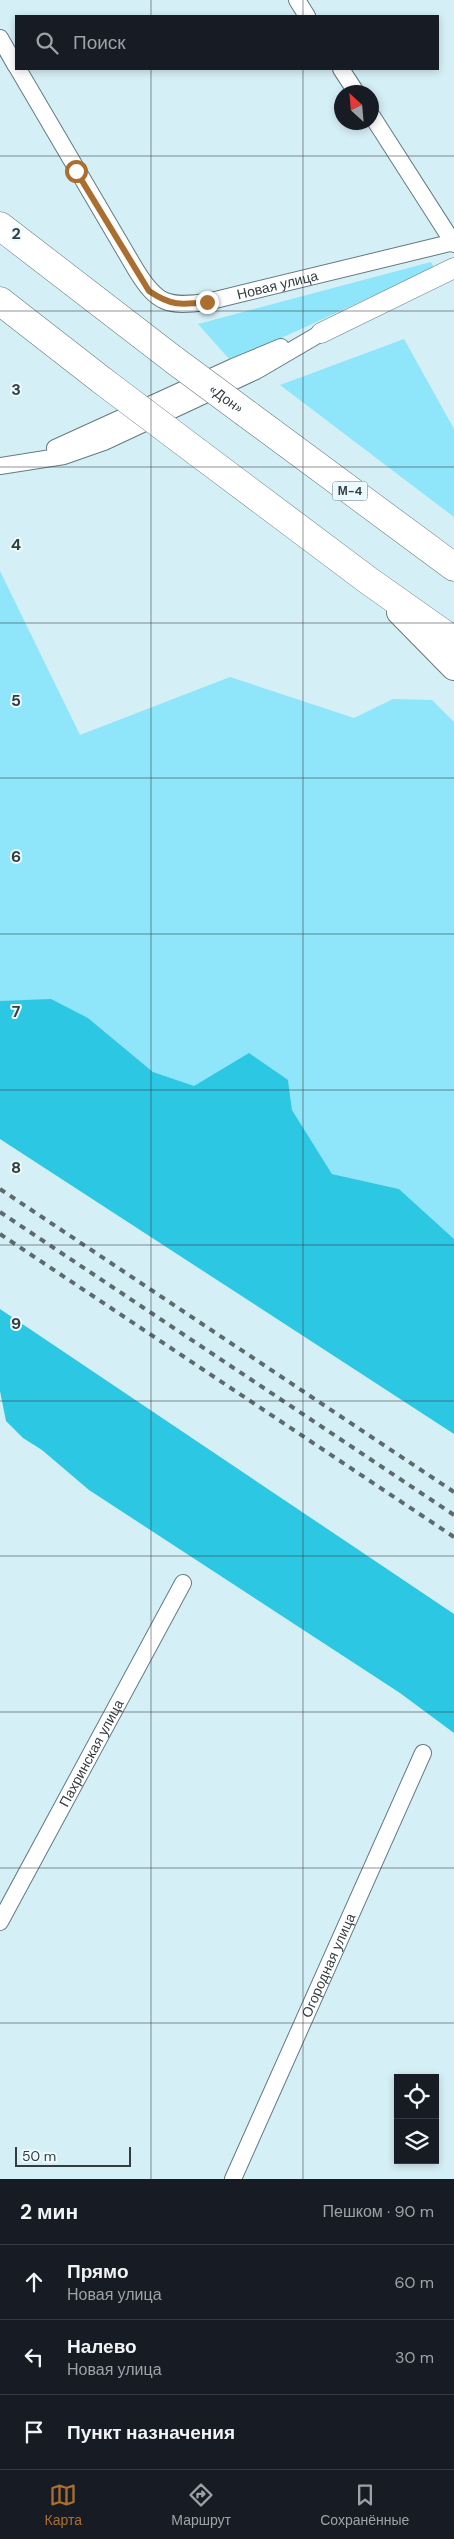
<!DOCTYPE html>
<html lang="ru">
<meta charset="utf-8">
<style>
body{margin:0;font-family:"DM Sans",sans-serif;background:#242831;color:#f1f3f6}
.controls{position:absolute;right:15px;bottom:15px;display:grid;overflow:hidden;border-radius:0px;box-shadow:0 2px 8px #0003}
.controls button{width:45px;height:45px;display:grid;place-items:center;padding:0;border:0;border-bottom:1px solid #363941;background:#171b24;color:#f1f3f6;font:25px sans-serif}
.compass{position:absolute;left:334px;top:85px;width:45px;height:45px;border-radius:50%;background:#171b24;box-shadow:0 2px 8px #0003;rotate:334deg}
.scale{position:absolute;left:15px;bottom:12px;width:116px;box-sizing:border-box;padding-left:5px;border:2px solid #333d40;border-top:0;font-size:14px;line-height:18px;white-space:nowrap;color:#333d40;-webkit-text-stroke:4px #eafafe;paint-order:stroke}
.stop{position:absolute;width:15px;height:15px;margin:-11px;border:4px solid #aa6e30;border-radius:50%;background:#fff}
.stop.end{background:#aa6e30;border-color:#fff;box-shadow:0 1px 5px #0008}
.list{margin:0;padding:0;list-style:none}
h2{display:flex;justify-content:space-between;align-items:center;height:65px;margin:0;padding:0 20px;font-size:21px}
h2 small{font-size:16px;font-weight:400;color:#9ea1a6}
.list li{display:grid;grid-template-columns:32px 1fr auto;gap:15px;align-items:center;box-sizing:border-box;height:75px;padding:0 20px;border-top:1px solid #363941}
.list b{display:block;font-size:19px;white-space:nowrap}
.list p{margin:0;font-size:16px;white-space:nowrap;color:#9ea1a6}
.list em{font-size:16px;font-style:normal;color:#9ea1a6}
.icon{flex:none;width:28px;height:28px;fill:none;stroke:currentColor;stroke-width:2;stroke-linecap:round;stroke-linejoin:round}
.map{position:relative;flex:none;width:454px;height:2179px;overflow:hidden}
.search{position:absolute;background:#171b24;box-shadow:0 2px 8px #0003;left:15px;right:15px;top:15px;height:55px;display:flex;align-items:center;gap:12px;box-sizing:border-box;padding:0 18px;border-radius:0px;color:#9ea1a6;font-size:19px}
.sheet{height:290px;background:#171b24}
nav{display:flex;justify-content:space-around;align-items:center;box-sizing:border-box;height:70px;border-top:1px solid #363941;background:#171b24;font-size:14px;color:#9ea1a6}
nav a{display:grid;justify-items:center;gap:2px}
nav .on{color:#aa6e30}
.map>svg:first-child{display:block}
.green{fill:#8fe5f9}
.forest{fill:#2cc7e3}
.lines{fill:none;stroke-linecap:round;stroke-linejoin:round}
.minor-casing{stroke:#637b81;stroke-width:18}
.tertiary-casing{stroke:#637b81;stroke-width:21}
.primary-casing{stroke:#637b81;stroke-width:28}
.motorway-casing{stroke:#637b81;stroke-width:29}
.minor{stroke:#fff;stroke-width:16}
.tertiary{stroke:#fff;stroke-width:20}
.primary{stroke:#fff;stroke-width:26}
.motorway{stroke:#fff;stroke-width:28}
.rail{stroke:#5c6a6e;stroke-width:4;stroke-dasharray:6 6;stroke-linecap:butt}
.motorway-bridge-casing{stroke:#637b81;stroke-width:29;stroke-linecap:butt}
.motorway-bridge{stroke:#fff;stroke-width:28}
.route{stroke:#aa6e30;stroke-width:6}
.grid{fill:none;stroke:#333d40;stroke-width:1;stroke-opacity:0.55}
.labels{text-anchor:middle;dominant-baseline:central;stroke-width:4;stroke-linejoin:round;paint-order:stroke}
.shield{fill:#eafafe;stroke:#6a7679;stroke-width:1}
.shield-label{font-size:12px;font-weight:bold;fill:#333d40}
.street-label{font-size:14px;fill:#333d40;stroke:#eafafe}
.grid-label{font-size:16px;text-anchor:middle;font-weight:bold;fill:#333d40;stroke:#eafafe;stroke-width:4;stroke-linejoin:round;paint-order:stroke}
</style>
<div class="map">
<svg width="454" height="2179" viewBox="0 0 454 2179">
<rect width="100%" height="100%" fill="#d5eff6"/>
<g class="green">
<path d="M431 262 434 268 231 361 198 324Z"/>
<path d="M404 339 454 429V517L280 385Z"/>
<path d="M0 571 80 735 230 677 354 718 393 699 432 700 454 722V1239L399 1189 332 1174 292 1110 288 1080 194 1087 153 1072 88 1018 51 1000 0 1001Z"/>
</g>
<g class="forest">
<path d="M51 999 88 1018 153 1072 194 1086 249 1053 288 1080 292 1110 332 1174 399 1189 454 1239V1434L0 1139V1001Z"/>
<path d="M0 1309 454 1614V1733L400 1693 89 1490 42 1450 23 1438 6 1421 0 1391Z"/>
</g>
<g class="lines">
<g class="minor-casing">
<g id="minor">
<path d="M297 0 307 16"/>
<path d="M0 38 16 66"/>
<path id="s1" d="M18 69 136 270C157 304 167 307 207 302L454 242"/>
<path d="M341 69 356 92"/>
<path d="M372 116 454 244"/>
<path d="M55 448 233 367 281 347"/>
<path d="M0 466 64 456 104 442 256 371 321 333"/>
<path id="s2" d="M0 1922 183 1583"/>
<path id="s3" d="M233 2179 423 1753"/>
</g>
</g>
<g class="tertiary-casing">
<path id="tertiary" d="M321 333 454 268"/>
</g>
<g class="primary-casing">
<path id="primary" d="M400 612 454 667"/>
</g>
<g class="motorway-casing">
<g id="motorway">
<path d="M0 226 174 360"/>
<path d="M0 301 104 382"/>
<path d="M247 414 454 567"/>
<path d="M197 452 369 581 454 641"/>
</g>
</g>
<use href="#minor" class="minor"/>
<use href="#tertiary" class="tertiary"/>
<use href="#primary" class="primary"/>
<use href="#motorway" class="motorway"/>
<g class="rail">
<path d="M0 1189 454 1492"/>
<path d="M0 1212 454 1515"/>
<path d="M0 1234 454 1537"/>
</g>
<g class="motorway-bridge-casing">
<g id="motorway-bridge">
<path id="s4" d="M174 360 247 414"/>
<path d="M104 382 197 452"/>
</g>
</g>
<use href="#motorway-bridge" class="motorway-bridge"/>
</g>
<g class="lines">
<path class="route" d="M76 171 149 291C171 306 181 305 207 302"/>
</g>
<path class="grid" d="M151 0V16M303 0V16M151 69V2179M303 69V2179M0 156H454M0 311H454M0 467H454M0 623H454M0 778H454M0 934H454M0 1090H454M0 1245H454M0 1401H454M0 1556H454M0 1712H454M0 1868H454M0 2023H454"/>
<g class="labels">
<rect class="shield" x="332.5" y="481.5" width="35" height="19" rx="4"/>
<g class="shield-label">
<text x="350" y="491">М-4</text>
</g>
<g class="street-label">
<text stroke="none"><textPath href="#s1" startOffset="391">Новая улица</textPath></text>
<text stroke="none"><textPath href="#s4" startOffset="65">«Дон»</textPath></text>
<text stroke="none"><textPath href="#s2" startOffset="192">Пахринская улица</textPath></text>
<text stroke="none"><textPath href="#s3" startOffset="234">Огородная улица</textPath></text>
</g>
</g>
<g class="grid-label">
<text x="16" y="239">2</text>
<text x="16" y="395">3</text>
<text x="16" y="550">4</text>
<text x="16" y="706">5</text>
<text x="16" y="862">6</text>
<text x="16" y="1017">7</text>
<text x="16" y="1173">8</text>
<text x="16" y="1329">9</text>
</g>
</svg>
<div class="controls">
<button><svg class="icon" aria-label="locate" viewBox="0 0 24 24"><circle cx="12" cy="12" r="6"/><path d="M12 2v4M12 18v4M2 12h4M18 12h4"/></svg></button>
<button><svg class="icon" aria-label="layers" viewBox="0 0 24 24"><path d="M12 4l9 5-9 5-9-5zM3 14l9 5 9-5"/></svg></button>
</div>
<svg class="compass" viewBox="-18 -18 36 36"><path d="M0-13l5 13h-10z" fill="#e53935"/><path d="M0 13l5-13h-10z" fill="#9ea1a6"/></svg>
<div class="scale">50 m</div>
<div class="stop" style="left:76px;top:171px"></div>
<div class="stop end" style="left:207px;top:302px"></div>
<div class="search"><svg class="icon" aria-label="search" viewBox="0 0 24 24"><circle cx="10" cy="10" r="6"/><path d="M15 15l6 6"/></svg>Поиск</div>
</div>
<section class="sheet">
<h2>2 мин<small>Пешком · 90 m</small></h2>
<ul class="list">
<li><svg class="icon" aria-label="ahead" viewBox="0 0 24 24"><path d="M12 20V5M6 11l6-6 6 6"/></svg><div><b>Прямо</b><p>Новая улица</p></div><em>60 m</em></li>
<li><svg class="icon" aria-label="left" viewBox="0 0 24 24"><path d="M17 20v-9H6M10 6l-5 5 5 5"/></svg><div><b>Налево</b><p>Новая улица</p></div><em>30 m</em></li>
<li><svg class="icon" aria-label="arrive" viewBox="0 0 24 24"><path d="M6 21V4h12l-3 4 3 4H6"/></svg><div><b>Пункт назначения</b></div></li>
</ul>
</section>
<nav>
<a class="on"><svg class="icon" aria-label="map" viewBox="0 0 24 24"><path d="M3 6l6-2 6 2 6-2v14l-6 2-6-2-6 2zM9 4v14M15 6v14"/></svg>Карта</a>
<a><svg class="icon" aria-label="directions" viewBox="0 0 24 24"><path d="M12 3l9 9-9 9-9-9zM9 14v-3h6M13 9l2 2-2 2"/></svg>Маршрут</a>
<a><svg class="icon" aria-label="saved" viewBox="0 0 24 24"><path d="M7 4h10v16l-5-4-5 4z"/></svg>Сохранённые</a>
</nav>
